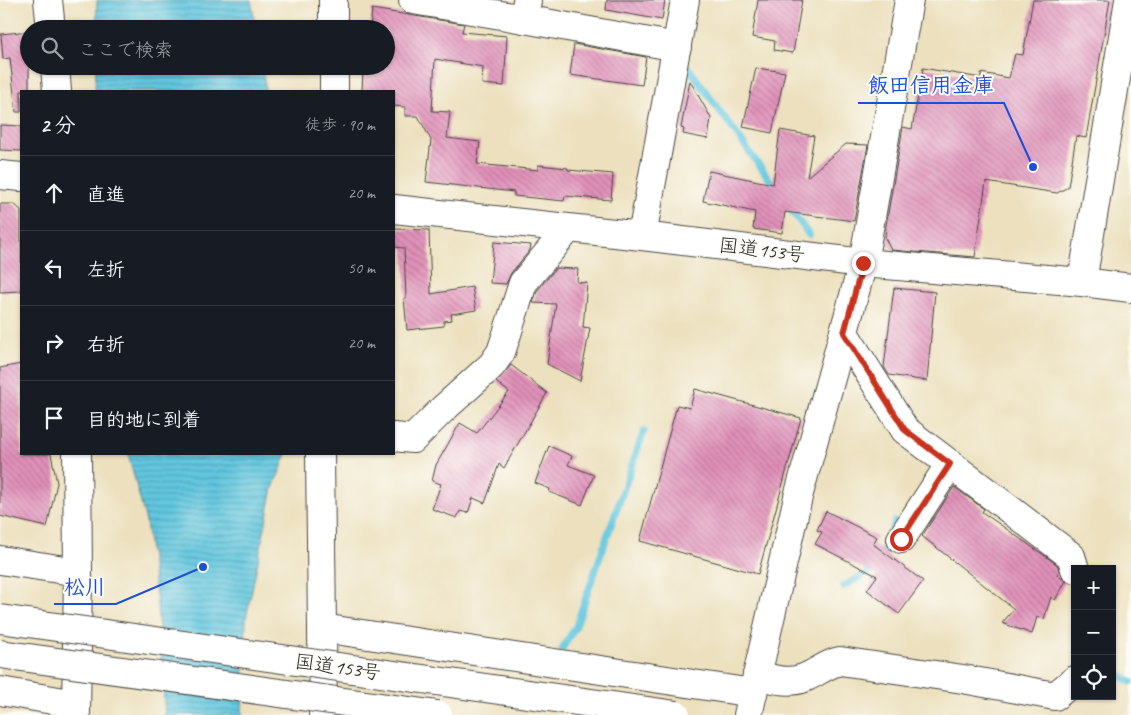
<!DOCTYPE html>
<html lang="ja">
<meta charset="utf-8">
<style>
body{margin:0;font-family:Caveat,"Klee One",sans-serif;background:#20242c;color:#f1f3f6}
.controls{position:absolute;right:15px;bottom:15px;display:grid;overflow:hidden;border-radius:0px;box-shadow:0 1px 4px #0004}
.controls button{width:45px;height:45px;display:grid;place-items:center;padding:0;border:0;border-bottom:1px solid #363941;background:#171b24;color:#f1f3f6;font:25px sans-serif}
.stop{position:absolute;width:15px;height:15px;margin:-11px;border:4px solid #c8321e;border-radius:50%;background:#fff}
.stop.end{background:#c8321e;border-color:#fff;box-shadow:0 1px 5px #0008}
.list{margin:0;padding:0;list-style:none}
h2{display:flex;justify-content:space-between;align-items:center;height:65px;margin:0;padding:0 20px;font-size:21px}
h2 small{font-size:16px;font-weight:400;color:#9ea1a6}
.list li{display:grid;grid-template-columns:32px 1fr auto;gap:15px;align-items:center;box-sizing:border-box;height:75px;padding:0 20px;border-top:1px solid #363941}
.list b{display:block;font-size:19px;white-space:nowrap}
.list em{font-size:16px;font-style:normal;color:#9ea1a6}
.icon{flex:none;width:28px;height:28px;fill:none;stroke:currentColor;stroke-width:2;stroke-linecap:round;stroke-linejoin:round}
.map{position:relative;flex:none;width:1131px;height:715px;overflow:hidden}
.search{position:absolute;background:#171b24;box-shadow:0 1px 4px #0004;left:20px;top:20px;width:375px;height:55px;display:flex;align-items:center;gap:12px;box-sizing:border-box;padding:0 18px;border-radius:28px;color:#9ea1a6;font-size:19px}
.panel{position:absolute;background:#171b24;box-shadow:0 1px 4px #0004;left:20px;top:90px;width:375px;height:365px;border-radius:0px}
.map>svg:first-child{display:block}
.water{fill:url(#water-rules);stroke:#467985}
.lines{fill:none;stroke-linecap:round;stroke-linejoin:round}
.stream{stroke:#62c7df;stroke-width:7}
.building{fill:url(#building-back-hatch)}
.minor-casing{stroke:#484641;stroke-width:30}
.major-casing{stroke:#484641;stroke-width:30}
.highway-casing{stroke:#484641;stroke-width:30}
.minor{stroke:#fff;stroke-width:28}
.major{stroke:#fff;stroke-width:28}
.highway{stroke:#fff;stroke-width:28}
.highway-bridge-casing{stroke:#484641;stroke-width:30;stroke-linecap:butt}
.highway-bridge{stroke:#fff;stroke-width:28}
.route{stroke:#c8321e;stroke-width:6}
.labels{text-anchor:middle;dominant-baseline:central;stroke-width:4;stroke-linejoin:round;paint-order:stroke}
.street-label{font-size:20px;fill:#2b2b2b;stroke:#fdfcf7}
.leader{fill:none;stroke:#1d4ed8;stroke-width:2}
.callout-dot{fill:#1d4ed8;stroke:#fdfcf7;stroke-width:2}
.callout-label{font-size:21px;text-anchor:middle;font-weight:bold;fill:#1d4ed8;stroke:#fdfcf7;stroke-width:4;stroke-linejoin:round;paint-order:stroke}
</style>
<div class="map">
<svg width="1131" height="715" viewBox="0 0 1131 715">
<defs>
<pattern id="water-rules" width="6" height="5" patternUnits="userSpaceOnUse" patternTransform="scale(1.25)"><rect width="6" height="5" fill="#62c7df"/><path d="M0 2.5h6" fill="none" stroke="#51a2b5"/></pattern>
<pattern id="building-back-hatch" width="6" height="6" patternUnits="userSpaceOnUse" patternTransform="scale(1.25)"><rect width="6" height="6" fill="#e191ba"/><path d="M-1 5l2 2M0 0l6 6M5-1l2 2" fill="none" stroke="#b77797"/></pattern>
</defs>
<rect width="100%" height="100%" fill="#fdfcf7"/>
<filter id="ink" filterUnits="userSpaceOnUse"><feTurbulence type="fractalNoise" baseFrequency=".02" numOctaves="2"/><feDisplacementMap in="SourceGraphic" scale="10" xChannelSelector="R" yChannelSelector="G"/><feConvolveMatrix kernelMatrix="1 2 1 2 8 2 1 2 1" color-interpolation-filters="sRGB"/></filter>
<filter id="wash" filterUnits="userSpaceOnUse"><feTurbulence type="fractalNoise" baseFrequency=".0096" numOctaves="4" result="noise"/><feDisplacementMap in="SourceGraphic" scale="20" xChannelSelector="R" yChannelSelector="G"/><feGaussianBlur stdDeviation="1.12" result="paint"/><feColorMatrix in="noise" values="0 0 0 0 0 0 0 0 0 0 0 0 0 0 0 0 0 1.4 0 .05"/><feComposite in="paint" operator="in"/></filter>
<g filter="url(#wash)">
<rect width="100%" height="100%" fill="#ece0be"/>
<g class="water">
<path d="M97 0H251L256 29H96Z"/>
<path d="M96 66H262L266 91H95Z"/>
<path d="M128 454H287L273 488 246 619 242 715H165L157 603 146 522Z"/>
</g>
<g class="lines">
<g class="stream">
<path d="M688 67 777 190"/>
<path d="M789 207 809 235"/>
<path d="M844 586 871 571 883 554 895 522"/>
<path d="M562 649 576 626 644 431"/>
<path d="M1112 670 1131 682"/>
</g>
</g>
<g id="blocks">
<g class="building">
<path d="M607 0H665L662 20 606 10Z"/>
<path d="M758 0H802L793 53 774 50 775 41 752 37Z"/>
<path d="M1033 0H1110L1086 138 1076 136 1068 187 1057 193 986 182 975 257 891 250 885 238 886 225 903 127 912 129 923 68 981 78V73L1009 78 1015 54 1023 55Z"/>
<path d="M372 9 464 24 462 32 507 36 504 86 482 84 483 67 435 59 432 111 450 112 447 138 480 142 477 164 538 170V165L568 168V170L613 174 611 200 565 196 564 201 514 196V192L426 182 431 140 418 116H405V107L394 106V91H362L363 68 386 69V29H370Z"/>
<path d="M29 31V91H21V112H16L10 58 3 59 1 34Z"/>
<path d="M574 44 646 57 642 85 570 75Z"/>
<path d="M756 68 785 72 772 133 743 127Z"/>
<path d="M690 81 711 118 708 139 683 134 684 129 681 128Z"/>
<path d="M0 125 21 126V151L0 150Z"/>
<path d="M780 130 814 136 807 177 846 144 868 145 854 221 785 212 782 233 753 229 755 212 703 201 709 171 773 184Z"/>
<path d="M0 204H14L21 210V291L0 292Z"/>
<path d="M394 229 429 230 431 294 472 287 476 310 451 314 452 320 444 321V326L407 330 404 298H406L404 248 394 247Z"/>
<path d="M494 242 531 245 530 250 511 273 506 284 490 283Z"/>
<path d="M556 268 578 269 577 282 587 283 583 327 590 328 580 381 547 364 556 304 533 303 537 291Z"/>
<path d="M894 288 935 292 927 381 889 375 884 367Z"/>
<path d="M21 364V454H51L57 483 47 527 0 516V368Z"/>
<path d="M511 365 547 393 504 468 499 464 485 503 473 498 468 513 460 511 457 518 432 509 441 484 432 481 436 465 460 423 477 433 509 392 496 382Z"/>
<path d="M695 389 801 418 758 574 640 541 677 405 690 408Z"/>
<path d="M549 446 572 456 568 465 594 475 582 505 549 492 550 489 535 483Z"/>
<path d="M954 487 984 509 982 512 1058 565 1059 571 1057 575 1066 581 1055 600 1051 597 1044 619 1037 617 1032 634 1002 623 1014 609 922 536Z"/>
<path d="M826 511 877 537 873 544 923 581 899 614 867 590 877 576 815 544 822 532 817 530Z"/>
</g>
</g>
</g>
<g filter="url(#ink)">
<use href="#blocks" fill-opacity="0" stroke="#484641" stroke-width="1"/>
<g class="lines">
<g class="minor-casing">
<g id="minor">
<path d="M333 0V29"/>
<path d="M413 0 524 19 527 1"/>
<path d="M524 19 677 47"/>
<path d="M334 66V91"/>
<path d="M642 236 685 0"/>
<path d="M1082 282 1129 0"/>
<path d="M844 333 905 430 1071 556 1075 569"/>
<path d="M394 437 413 439 442 410 492 365 501 352 506 337 523 283 568 229"/>
<path d="M320 454 323 715"/>
<path d="M901 539 950 464"/>
<path d="M0 560 78 572"/>
<path d="M322 628 753 693"/>
<path d="M757 675C772 679 789 684 804 678 817 673 826 664 840 661L963 679 1055 696 1075 680"/>
<path d="M0 691 76 704"/>
<path d="M748 715 798 497 863 263 909 0"/>
</g>
</g>
<g class="major-casing">
<g id="major">
<path d="M48 0 51 29"/>
<path d="M55 66 57 91"/>
<path d="M76 715 78 572 77 454"/>
</g>
</g>
<g class="highway-casing">
<g id="highway">
<path d="M0 175 21 177"/>
<path d="M394 209 642 236 863 263 1082 282 1131 288"/>
</g>
</g>
<use href="#minor" class="minor"/>
<use href="#major" class="major"/>
<use href="#highway" class="highway"/>
<g class="highway-bridge-casing">
<g id="highway-bridge">
<path d="M0 619 676 715"/>
<path d="M0 654 438 715"/>
</g>
</g>
<use href="#highway-bridge" class="highway-bridge"/>
</g>
</g>
<g class="lines" filter="url(#ink)">
<path class="route" d="M863 263 844 333 905 430 950 464 901 539"/>
</g>
<g class="labels">
<g class="street-label">
<text transform="translate(762 250) rotate(7)">国道153号</text>
<text transform="translate(338 667) rotate(8)">国道153号</text>
</g>
</g>
<path class="leader" d="M1033 167L1004 103H858M203 567L116 604H54"/>
<g class="callout-dot">
<circle cx="1033" cy="167" r="5"/>
<circle cx="203" cy="567" r="5"/>
</g>
<g class="callout-label">
<text x="931" y="92">飯田信用金庫</text>
<text x="85" y="594">松川</text>
</g>
</svg>
<div class="controls">
<button>+</button>
<button>−</button>
<button><svg class="icon" aria-label="locate" viewBox="0 0 24 24"><circle cx="12" cy="12" r="6"/><path d="M12 2v4M12 18v4M2 12h4M18 12h4"/></svg></button>
</div>
<div class="stop" style="left:901px;top:539px"></div>
<div class="stop end" style="left:863px;top:263px"></div>
<div class="search"><svg class="icon" aria-label="search" viewBox="0 0 24 24"><circle cx="10" cy="10" r="6"/><path d="M15 15l6 6"/></svg>ここで検索</div>
<section class="panel">
<h2>2 分<small>徒歩 · 90 m</small></h2>
<ul class="list">
<li><svg class="icon" aria-label="ahead" viewBox="0 0 24 24"><path d="M12 20V5M6 11l6-6 6 6"/></svg><div><b>直進</b></div><em>20 m</em></li>
<li><svg class="icon" aria-label="left" viewBox="0 0 24 24"><path d="M17 20v-9H6M10 6l-5 5 5 5"/></svg><div><b>左折</b></div><em>50 m</em></li>
<li><svg class="icon" aria-label="right" viewBox="0 0 24 24"><path d="M7 20v-9h11M14 6l5 5-5 5"/></svg><div><b>右折</b></div><em>20 m</em></li>
<li><svg class="icon" aria-label="arrive" viewBox="0 0 24 24"><path d="M6 21V4h12l-3 4 3 4H6"/></svg><div><b>目的地に到着</b></div></li>
</ul>
</section>
</div>
